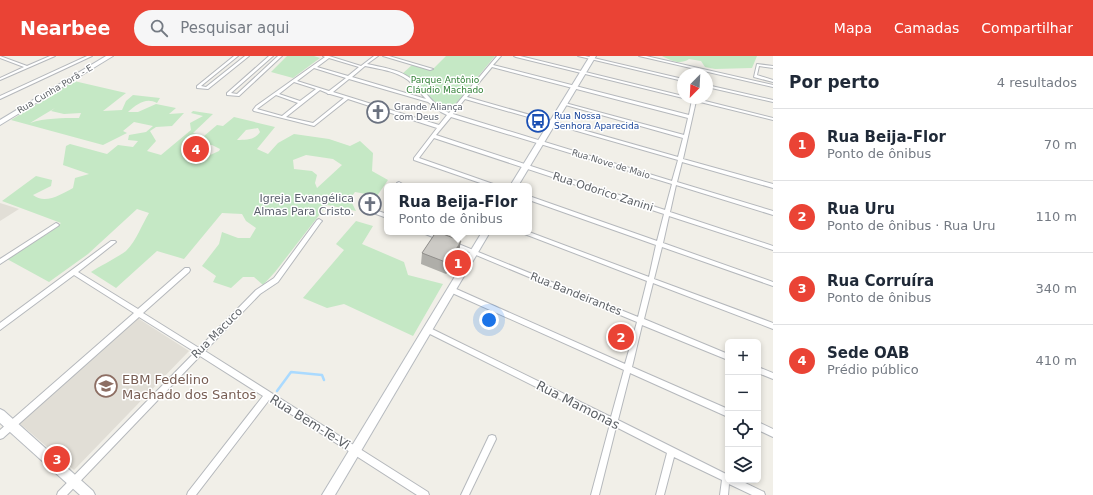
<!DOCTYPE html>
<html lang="pt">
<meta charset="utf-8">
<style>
body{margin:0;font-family:"DejaVu Sans",sans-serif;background:#f6f6f7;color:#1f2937}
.controls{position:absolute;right:12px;bottom:12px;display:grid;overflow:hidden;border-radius:6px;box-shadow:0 2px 6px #0003}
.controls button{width:36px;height:36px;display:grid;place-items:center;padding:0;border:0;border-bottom:1px solid #e0e1e3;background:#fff;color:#1f2937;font:20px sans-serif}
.compass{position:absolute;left:677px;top:12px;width:36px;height:36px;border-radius:50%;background:#fff;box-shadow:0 2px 6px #0003;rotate:204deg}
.you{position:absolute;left:489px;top:264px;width:14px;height:14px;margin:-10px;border:3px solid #fff;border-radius:50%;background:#1a73e8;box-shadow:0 0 0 6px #1a73e833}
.badge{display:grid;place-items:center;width:26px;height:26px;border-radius:50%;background:#ea4335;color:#fff;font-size:13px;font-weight:700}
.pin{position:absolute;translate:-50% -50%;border:2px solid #fff;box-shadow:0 1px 4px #0006}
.popup{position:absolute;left:384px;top:127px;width:148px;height:52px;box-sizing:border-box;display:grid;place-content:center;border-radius:6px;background:#fff;filter:drop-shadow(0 1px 3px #0005);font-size:13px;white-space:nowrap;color:#747a83}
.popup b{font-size:15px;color:#1f2937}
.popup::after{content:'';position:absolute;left:50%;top:100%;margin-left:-8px;border:8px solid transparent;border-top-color:#fff}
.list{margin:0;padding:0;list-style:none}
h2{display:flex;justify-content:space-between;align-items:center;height:52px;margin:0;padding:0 16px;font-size:17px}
h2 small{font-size:13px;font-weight:400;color:#747a83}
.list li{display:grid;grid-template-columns:26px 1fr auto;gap:12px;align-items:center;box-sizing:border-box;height:72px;padding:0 16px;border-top:1px solid #e0e1e3}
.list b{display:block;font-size:15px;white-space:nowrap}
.list p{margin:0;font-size:13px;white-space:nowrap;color:#747a83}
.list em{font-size:13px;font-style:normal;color:#747a83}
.icon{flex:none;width:22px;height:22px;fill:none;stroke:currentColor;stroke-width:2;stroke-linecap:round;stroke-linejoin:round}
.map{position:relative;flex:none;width:773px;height:439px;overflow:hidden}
header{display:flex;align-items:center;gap:24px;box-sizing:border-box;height:56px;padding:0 20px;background:#ea4335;color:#fff}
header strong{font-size:19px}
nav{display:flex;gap:22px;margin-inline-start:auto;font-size:14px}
.search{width:280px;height:36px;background:#f6f6f7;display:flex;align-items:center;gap:10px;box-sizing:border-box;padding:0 14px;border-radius:22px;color:#747a83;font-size:15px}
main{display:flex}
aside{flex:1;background:#fff}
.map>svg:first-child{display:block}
.education{fill:#e1ded6}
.green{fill:#c5e8c5;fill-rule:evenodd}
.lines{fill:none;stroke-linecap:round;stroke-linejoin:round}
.stream{stroke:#aadaff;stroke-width:2.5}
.street-casing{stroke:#b5b8bc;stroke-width:2}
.secondary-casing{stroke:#b6babf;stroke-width:2}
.street{fill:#fff;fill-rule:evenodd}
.secondary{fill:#fff;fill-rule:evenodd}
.wall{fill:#afaea9}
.shaded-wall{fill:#8f8d8a}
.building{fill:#cccac5;stroke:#8f8d8a}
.labels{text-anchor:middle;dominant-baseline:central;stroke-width:3;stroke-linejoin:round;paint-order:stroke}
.far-park-label{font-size:9px;fill:#348238;stroke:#fff}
.far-street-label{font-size:9px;fill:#5f6368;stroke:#fff}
.far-worship-label{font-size:9px;fill:#5b616d;stroke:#fff;text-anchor:start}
.far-transit-label{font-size:9px;fill:#164399;stroke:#fff;text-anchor:start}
.street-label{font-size:11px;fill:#5f6368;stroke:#fff}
.worship-label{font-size:11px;fill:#5b616d;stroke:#fff;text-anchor:end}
.near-education-label{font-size:13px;fill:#785e54;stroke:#fff;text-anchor:start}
.near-street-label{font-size:13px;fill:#5f6368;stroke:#fff}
</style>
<header>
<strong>Nearbee</strong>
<div class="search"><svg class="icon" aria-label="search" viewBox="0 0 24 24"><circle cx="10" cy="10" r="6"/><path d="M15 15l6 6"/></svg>Pesquisar aqui</div>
<nav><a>Mapa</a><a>Camadas</a><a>Compartilhar</a></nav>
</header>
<main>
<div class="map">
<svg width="773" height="439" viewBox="0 0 773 439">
<rect width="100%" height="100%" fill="#f1efe8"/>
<g class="education">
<path d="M0 147 19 153 0 165Z"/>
<path d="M136 261 189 295 74 414 18 366Z"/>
</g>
<g class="green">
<path d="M287 0H314L320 2 293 22 271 16Z"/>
<path d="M446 0H495L448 57 444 56 402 18 412 9 432 14Z"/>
<path d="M662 0H757L752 12 715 13 705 11 701 5 689 3C680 9 672 5 662 0Z"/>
<path d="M74 25 126 37 103 55 122 54 126 45 133 39 160 42 157 47C146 41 137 48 128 56H138L156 48 176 52 169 58 184 57 172 70 156 71 150 75 156 85 147 95 161 99 191 74 190 67 203 60 191 57 193 55 213 58 193 77 204 80 217 69 223 70 234 61 275 71 257 93 268 98 278 87 294 78 329 83 350 90 360 85 373 97 372 115 388 124 377 140 355 136 350 143 356 155 327 149 275 216 263 229 254 221H243L231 232 213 226 216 220 202 210 219 188 222 176 238 182H250L256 172 246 165 242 158 222 157 184 203 157 195 116 232 91 216C100 210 120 200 126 195 137 184 141 170 149 157L137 153 88 198 49 226 7 203 47 178 61 167 2 145 36 120 52 124 51 130 33 139C45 149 62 138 73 132L75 122 89 118 63 109 66 90 70 88 107 98 118 89 133 91 138 85 128 84 129 79 146 76 153 70 134 66 123 75 127 77 103 89 11 64ZM55 52 51 55 64 58 81 57 79 62C62 62 45 62 30 67ZM258 72 260 76C255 84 246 84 237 84L246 74ZM198 89H212L220 93 219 95 201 103 189 100 186 95ZM306 99 333 103 342 109 317 132 315 127 317 119 312 115 294 113 293 104Z"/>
<path d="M356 165 373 170 362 188 404 206 408 219 443 228 413 280 344 248 327 252 303 242 344 194 336 188Z"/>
</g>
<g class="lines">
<path class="stream" d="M277 335 291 316 322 319 324 324"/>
<g class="street-casing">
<g id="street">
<path d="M0 0 27 10 50 0H55L0 24V22L24 11 0 2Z"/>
<path d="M87 0H92L0 43V40Z"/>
<path d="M234 0H238L201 30 206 31 245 0H249L208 33 197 32V30Z"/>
<path d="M269 0H273L231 37 237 38 278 0H282L239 40 227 39V37Z"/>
<path d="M323 0H329L361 10 374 0H378L367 8C380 11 396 13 407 20 424 30 429 47 449 57L497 0H501L493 9 689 59 692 44 687 42H697V43L773 62V64L696 45 683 103 773 128V132L682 106 677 126 773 155V159L676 129 670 156 773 190V194L669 160 663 187 773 226V230L662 191 654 223 773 267V273L653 227 644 263 728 298V304L642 269 632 311 728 353V361L630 317 618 364 728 419V424H739L764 436 765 439H752L729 428 728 439H720L722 424 674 401 664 439H656L667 397 616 371 599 439H591L610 368 426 276 425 274 426 272 428 271 430 272 611 361 624 314 450 236 449 234 450 232H454L625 308 637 266 452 189 451 188 454 186 456 187 638 261 647 225 522 177 521 176H529L649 221 656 189 529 144V140L657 185 664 158 434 82 419 102 496 129V130H489L414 104V102L437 72 348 43 314 70 254 55 253 54 256 50 325 1ZM329 2 359 11 348 20 317 11ZM365 10C380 13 396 15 408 24 415 30 420 37 426 43L352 21ZM492 11 688 62 684 79 565 47 562 48 683 82 678 101 467 41ZM314 12 346 22 329 35 297 25ZM349 23 428 46 441 56 447 59 439 69 333 36ZM294 26 316 33 300 45 279 38ZM320 34 327 37 328 38H330L344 42 313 67 286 61ZM276 39 298 47 282 60 257 53ZM465 43 678 104 672 125 453 58ZM451 61 672 128 665 154 436 79Z"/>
<path d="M383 0H389L433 13 430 14Z"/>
<path d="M514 0H520L683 40V42H684H683L516 1Z"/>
<path d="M578 0H585L683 23V25Z"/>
<path d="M639 0H646L773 29V31Z"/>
<path d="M757 8 773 10V12L759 10 757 19 773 24V26L754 21Z"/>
<path d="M707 29 773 44V46L707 31Z"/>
<path d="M399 126 406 130 397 129V127Z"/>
<path d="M378 155 387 158V162L376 158 375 157 376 156Z"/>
<path d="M319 163 322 165 321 166 278 226 260 238 205 295 428 436 429 439H417L269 344 196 439H187L188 436 263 340 200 300 67 439H57L58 436 195 296 139 261 3 382 0 383V374L134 257 74 219 0 274V267L111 185H115L116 186 78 216 138 253 185 212H189L190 214 189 216 143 257 199 292 256 234 274 222 317 164Z"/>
<path d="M56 167 58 168 59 169 58 170 0 208V203Z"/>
<path d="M422 176H431L442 181 443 182 440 184 423 177Z"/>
<path d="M758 311 773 317V323L758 317Z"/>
<path d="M758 366 773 373V381L758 374Z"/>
<path d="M492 379 495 380 496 383 469 439H461L489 380Z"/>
</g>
</g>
<g class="secondary-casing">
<g id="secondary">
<path d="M106 0H113L0 69V64Z"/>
<path d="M590 0H596L518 130H510Z"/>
<path d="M482 176H490L335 439H322Z"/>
<path d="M0 353 4 355 93 435 95 439H80L0 367Z"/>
</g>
</g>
<use href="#street" class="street"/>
<use href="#secondary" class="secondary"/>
</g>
<path class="wall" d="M459 196 446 218 421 208 422 197Z"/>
<path class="shaded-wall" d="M461 185 459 196 446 218 448 207Z"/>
<g class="building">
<path d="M436 176H438L461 185 448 207 422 197Z"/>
<path d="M758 291 760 292V304L758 303Z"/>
</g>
<defs>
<g id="church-ring" transform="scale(1.15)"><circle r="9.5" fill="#fff" stroke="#6b7280" stroke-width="1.5"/><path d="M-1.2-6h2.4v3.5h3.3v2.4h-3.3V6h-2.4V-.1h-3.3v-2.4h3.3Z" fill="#6b7280"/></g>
<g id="bus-ring" transform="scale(1.15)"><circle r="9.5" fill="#fff" stroke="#1a4fb4" stroke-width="1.5"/><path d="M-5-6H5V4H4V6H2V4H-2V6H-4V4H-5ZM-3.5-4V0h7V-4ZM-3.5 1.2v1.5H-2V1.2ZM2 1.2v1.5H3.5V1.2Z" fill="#1a4fb4"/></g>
<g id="school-ring" transform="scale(1.15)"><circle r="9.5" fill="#fff" stroke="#8d6e63" stroke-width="1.5"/><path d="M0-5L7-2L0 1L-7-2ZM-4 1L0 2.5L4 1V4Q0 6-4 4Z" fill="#8d6e63"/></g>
</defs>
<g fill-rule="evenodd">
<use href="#church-ring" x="378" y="56"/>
<use href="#bus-ring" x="538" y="65"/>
<use href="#church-ring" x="370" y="148"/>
<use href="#school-ring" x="106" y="330"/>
</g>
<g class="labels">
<g class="far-park-label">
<text x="445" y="24">Parque Antônio<tspan x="445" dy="10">Cláudio Machado</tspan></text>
</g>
<g class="far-street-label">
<text transform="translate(55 33) rotate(-31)">Rua Cunha Porã - E</text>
<text transform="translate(611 108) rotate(17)">Rua Nove de Maio</text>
</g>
<g class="far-worship-label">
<text x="394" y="51">Grande Aliança<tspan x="394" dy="10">com Deus</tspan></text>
</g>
<g class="far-transit-label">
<text x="554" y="60">Rua Nossa<tspan x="554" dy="10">Senhora Aparecida</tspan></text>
</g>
<g class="street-label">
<text transform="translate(603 136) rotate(18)">Rua Odorico Zanini</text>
<text transform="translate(576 238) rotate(22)">Rua Bandeirantes</text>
<text transform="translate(217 277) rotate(-45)">Rua Macuco</text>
</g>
<g class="worship-label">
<text x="354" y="142">Igreja Evangélica<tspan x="354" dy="13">Almas Para Cristo.</tspan></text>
</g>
<g class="near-education-label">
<text x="122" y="323">EBM Fedelino<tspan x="122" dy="15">Machado dos Santos</tspan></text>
</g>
<g class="near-street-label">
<text transform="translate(578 349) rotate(27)">Rua Mamonas</text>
<text transform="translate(310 366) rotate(32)">Rua Bem-Te-Vi</text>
</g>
</g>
</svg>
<div class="controls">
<button>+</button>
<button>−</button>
<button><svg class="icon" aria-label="locate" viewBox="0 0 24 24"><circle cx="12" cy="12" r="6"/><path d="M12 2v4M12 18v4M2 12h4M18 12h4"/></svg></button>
<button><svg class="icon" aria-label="layers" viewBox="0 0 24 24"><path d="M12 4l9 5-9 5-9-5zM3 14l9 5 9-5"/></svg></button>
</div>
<svg class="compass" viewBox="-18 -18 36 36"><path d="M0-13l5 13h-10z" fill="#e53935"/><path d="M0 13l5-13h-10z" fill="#747a83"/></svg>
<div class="you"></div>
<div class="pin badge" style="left:458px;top:207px">1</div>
<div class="popup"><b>Rua Beija-Flor</b>Ponto de ônibus</div>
<div class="pin badge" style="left:621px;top:281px">2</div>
<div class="pin badge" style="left:57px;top:403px">3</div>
<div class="pin badge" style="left:196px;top:93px">4</div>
</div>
<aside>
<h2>Por perto<small>4 resultados</small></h2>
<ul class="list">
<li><span class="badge">1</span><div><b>Rua Beija-Flor</b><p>Ponto de ônibus</p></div><em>70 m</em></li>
<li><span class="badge">2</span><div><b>Rua Uru</b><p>Ponto de ônibus · Rua Uru</p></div><em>110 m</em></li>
<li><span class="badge">3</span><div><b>Rua Corruíra</b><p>Ponto de ônibus</p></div><em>340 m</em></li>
<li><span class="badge">4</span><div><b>Sede OAB</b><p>Prédio público</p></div><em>410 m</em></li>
</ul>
</aside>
</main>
